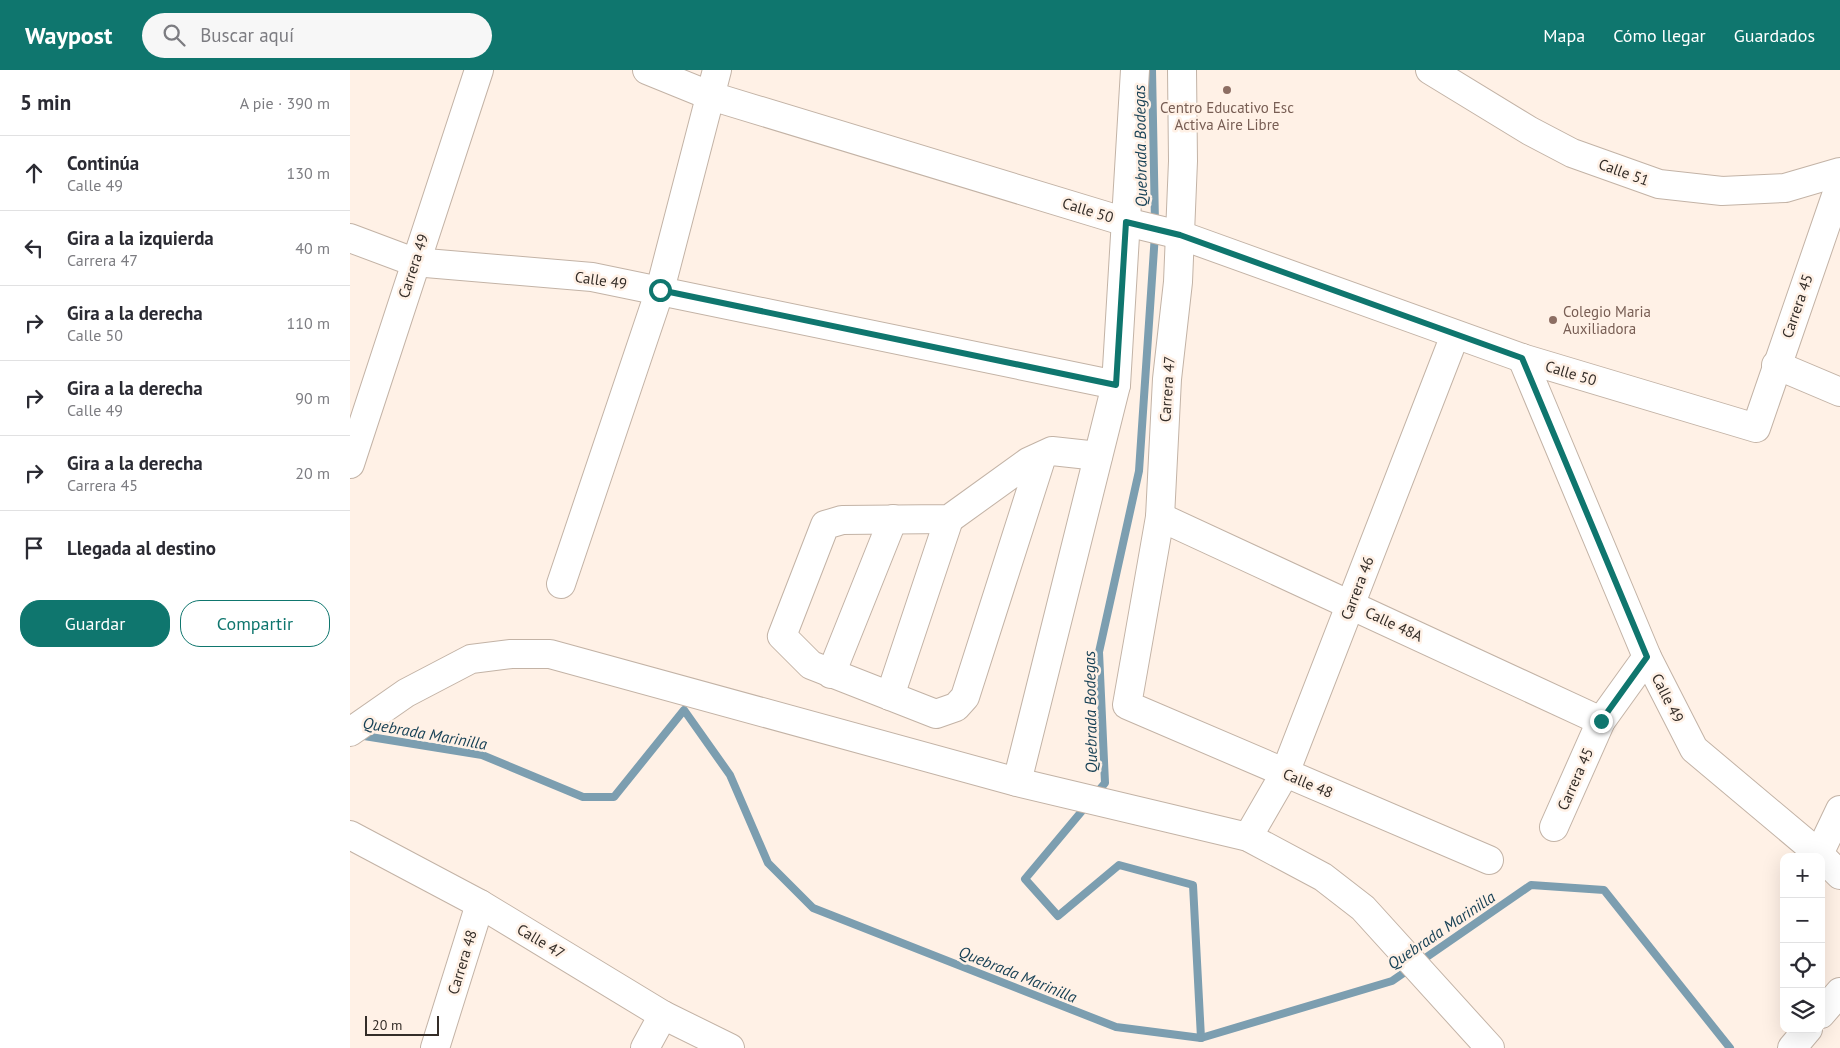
<!DOCTYPE html>
<html lang="es">
<meta charset="utf-8">
<style>
body{margin:0;font-family:"PT Sans",sans-serif;background:#f7f7f7;color:#2b2b33}
.controls{position:absolute;right:15px;bottom:15px;display:grid;overflow:hidden;border-radius:10px;box-shadow:0 5px 20px #0002}
.controls button{width:45px;height:45px;display:grid;place-items:center;padding:0;border:0;border-bottom:1px solid #e1e1e2;background:#fff;color:#2b2b33;font:25px sans-serif}
.scale{position:absolute;left:15px;bottom:12px;width:74px;box-sizing:border-box;padding-left:5px;border:2px solid #342d28;border-top:0;font-size:14px;line-height:18px;white-space:nowrap;color:#342d28;-webkit-text-stroke:4px #fff1e6;paint-order:stroke}
.stop{position:absolute;width:15px;height:15px;margin:-11px;border:4px solid #0f766e;border-radius:50%;background:#fff}
.stop.end{background:#0f766e;border-color:#fff;box-shadow:0 1px 5px #0008}
.list{margin:0;padding:0;list-style:none}
h2{display:flex;justify-content:space-between;align-items:center;height:65px;margin:0;padding:0 20px;font-size:21px}
h2 small{font-size:16px;font-weight:400;color:#7c7c81}
.list li{display:grid;grid-template-columns:32px 1fr auto;gap:15px;align-items:center;box-sizing:border-box;height:75px;padding:0 20px;border-top:1px solid #e1e1e2}
.list b{display:block;font-size:19px;white-space:nowrap}
.list p{margin:0;font-size:16px;white-space:nowrap;color:#7c7c81}
.list em{font-size:16px;font-style:normal;color:#7c7c81}
.actions{display:flex;gap:10px;padding:15px 20px}
.actions a{flex:1;padding:11px 0;border:1px solid #0f766e;border-radius:20px;text-align:center;font-size:18px;color:#0f766e}
.actions .main{background:#0f766e;color:#fff}
.icon{flex:none;width:28px;height:28px;fill:none;stroke:currentColor;stroke-width:2;stroke-linecap:round;stroke-linejoin:round}
.map{position:relative;flex:none;width:1490px;height:978px;overflow:hidden}
header{display:flex;align-items:center;gap:30px;box-sizing:border-box;height:70px;padding:0 25px;background:#0f766e;color:#fff}
header strong{font-size:24px}
nav{display:flex;gap:28px;margin-inline-start:auto;font-size:18px}
.search{width:350px;height:45px;background:#f7f7f7;display:flex;align-items:center;gap:12px;box-sizing:border-box;padding:0 18px;border-radius:28px;color:#7c7c81;font-size:19px}
main{display:flex}
aside{flex:1;background:#fff}
.map>svg:first-child{display:block}
.lines{fill:none;stroke-linecap:round;stroke-linejoin:round}
.stream{stroke:#7c9eb0;stroke-width:8}
.minor-casing{stroke:#c3b3a6;stroke-width:30}
.tertiary-casing{stroke:#c3b3a6;stroke-width:30}
.minor{stroke:#fff;stroke-width:28}
.tertiary{stroke:#fff;stroke-width:28}
.route{stroke:#0f766e;stroke-width:6}
.education-dot{fill:#8d6e63;stroke:#fff1e6;stroke-width:2}
.labels{text-anchor:middle;dominant-baseline:central;stroke-width:5;stroke-linejoin:round;paint-order:stroke}
.education-label{font-size:15px;fill:#785e54;stroke:#fff1e6}
.street-label{font-size:15px;fill:#342d28;stroke:#fff1e6}
.water-label{font-size:16px;font-style:italic;fill:#153f54;stroke:#fff1e6}
</style>
<header>
<strong>Waypost</strong>
<div class="search"><svg class="icon" aria-label="search" viewBox="0 0 24 24"><circle cx="10" cy="10" r="6"/><path d="M15 15l6 6"/></svg>Buscar aquí</div>
<nav><a>Mapa</a><a>Cómo llegar</a><a>Guardados</a></nav>
</header>
<main>
<aside>
<h2>5 min<small>A pie · 390 m</small></h2>
<ul class="list">
<li><svg class="icon" aria-label="ahead" viewBox="0 0 24 24"><path d="M12 20V5M6 11l6-6 6 6"/></svg><div><b>Continúa</b><p>Calle 49</p></div><em>130 m</em></li>
<li><svg class="icon" aria-label="left" viewBox="0 0 24 24"><path d="M17 20v-9H6M10 6l-5 5 5 5"/></svg><div><b>Gira a la izquierda</b><p>Carrera 47</p></div><em>40 m</em></li>
<li><svg class="icon" aria-label="right" viewBox="0 0 24 24"><path d="M7 20v-9h11M14 6l5 5-5 5"/></svg><div><b>Gira a la derecha</b><p>Calle 50</p></div><em>110 m</em></li>
<li><svg class="icon" aria-label="right" viewBox="0 0 24 24"><path d="M7 20v-9h11M14 6l5 5-5 5"/></svg><div><b>Gira a la derecha</b><p>Calle 49</p></div><em>90 m</em></li>
<li><svg class="icon" aria-label="right" viewBox="0 0 24 24"><path d="M7 20v-9h11M14 6l5 5-5 5"/></svg><div><b>Gira a la derecha</b><p>Carrera 45</p></div><em>20 m</em></li>
<li><svg class="icon" aria-label="arrive" viewBox="0 0 24 24"><path d="M6 21V4h12l-3 4 3 4H6"/></svg><div><b>Llegada al destino</b></div></li>
</ul>
<div class="actions"><a class="main">Guardar</a><a>Compartir</a></div>
</aside>
<div class="map">
<svg width="1490" height="978" viewBox="0 0 1490 978">
<rect width="100%" height="100%" fill="#fff1e6"/>
<g class="lines">
<g class="stream">
<path d="M802 0 805 153"/>
<path d="M8 665 132 685 233 727H264L334 640 380 705 418 793 463 838 766 957 851 968 1042 911 1181 815 1254 820 1380 978"/>
<path d="M745 725 755 713 749 582 789 401 805 164"/>
<path d="M737 735 675 809 708 846 769 795 843 815 851 968"/>
</g>
<g class="minor-casing">
<g id="minor">
<path d="M297 0 361 26 776 152 830 165 1172 288 1406 358 1490 114"/>
<path d="M832 0 833 91 828 212 817 309 810 447 777 635 1139 790"/>
<path d="M0 168 64 192 242 207 766 315"/>
<path d="M1172 288 1297 587 1344 679 1469 784 1490 805"/>
<path d="M1426 295 1490 322"/>
<path d="M692 386 615 627 606 637 586 644 461 595 432 566 475 455 492 450 599 449 678 392 702 381 748 386"/>
<path d="M0 394 129 0"/>
<path d="M810 447 1251 651"/>
<path d="M211 514 310 220 367 0"/>
<path d="M481 604 543 449"/>
<path d="M540 626 599 449"/>
<path d="M0 662 56 623 121 589 161 584H200L667 712 898 767 973 807 1013 838 1140 978"/>
<path d="M667 712 766 315 785 0"/>
<path d="M1204 757 1251 651 1297 587"/>
<path d="M0 765 130 834 313 945 380 978"/>
<path d="M898 767 935 703 1105 265"/>
<path d="M1469 784 1490 740"/>
<path d="M1471 944 1490 922"/>
<path d="M85 978 130 834"/>
<path d="M295 978 313 945"/>
<path d="M1442 978 1458 959"/>
</g>
</g>
<g class="tertiary-casing">
<path id="tertiary" d="M1080 0 1180 61 1222 83 1309 114 1372 121 1435 118 1490 102"/>
</g>
<use href="#minor" class="minor"/>
<use href="#tertiary" class="tertiary"/>
</g>
<g class="lines">
<path class="route" d="M310 220 766 315 776 152 830 165 1172 288 1297 587 1251 651"/>
</g>
<g class="education-dot">
<circle cx="877" cy="20" r="5"/>
<circle cx="1203" cy="250" r="5"/>
</g>
<g class="labels">
<g class="education-label">
<text x="877" y="37">Centro Educativo Esc<tspan x="877" dy="17">Activa Aire Libre</tspan></text>
<text x="1213" y="241" text-anchor="start">Colegio Maria<tspan x="1213" dy="17">Auxiliadora</tspan></text>
</g>
<g class="street-label">
<text transform="translate(1274 102) rotate(20)">Calle 51</text>
<text transform="translate(738 140) rotate(17)">Calle 50</text>
<text transform="translate(63 196) rotate(-72)">Carrera 49</text>
<text transform="translate(251 210) rotate(8)">Calle 49</text>
<text transform="translate(1447 236) rotate(-71)">Carrera 45</text>
<text transform="translate(1221 303) rotate(17)">Calle 50</text>
<text transform="translate(817 319) rotate(-86)">Carrera 47</text>
<text transform="translate(1007 518) rotate(-69)">Carrera 46</text>
<text transform="translate(1044 554) rotate(25)">Calle 48A</text>
<text transform="translate(1318 628) rotate(63)">Calle 49</text>
<text transform="translate(1225 709) rotate(-66)">Carrera 45</text>
<text transform="translate(958 713) rotate(23)">Calle 48</text>
<text transform="translate(191 871) rotate(31)">Calle 47</text>
<text transform="translate(112 892) rotate(-73)">Carrera 48</text>
</g>
<g class="water-label">
<text transform="translate(790 76) rotate(-91)">Quebrada Bodegas</text>
<text transform="translate(740 642) rotate(-91)">Quebrada Bodegas</text>
<text transform="translate(75 663) rotate(10)">Quebrada Marinilla</text>
<text transform="translate(1091 860) rotate(-34)">Quebrada Marinilla</text>
<text transform="translate(668 904) rotate(22)">Quebrada Marinilla</text>
</g>
</g>
</svg>
<div class="controls">
<button>+</button>
<button>−</button>
<button><svg class="icon" aria-label="locate" viewBox="0 0 24 24"><circle cx="12" cy="12" r="6"/><path d="M12 2v4M12 18v4M2 12h4M18 12h4"/></svg></button>
<button><svg class="icon" aria-label="layers" viewBox="0 0 24 24"><path d="M12 4l9 5-9 5-9-5zM3 14l9 5 9-5"/></svg></button>
</div>
<div class="scale">20 m</div>
<div class="stop" style="left:310px;top:220px"></div>
<div class="stop end" style="left:1251px;top:651px"></div>
</div>
</main>
